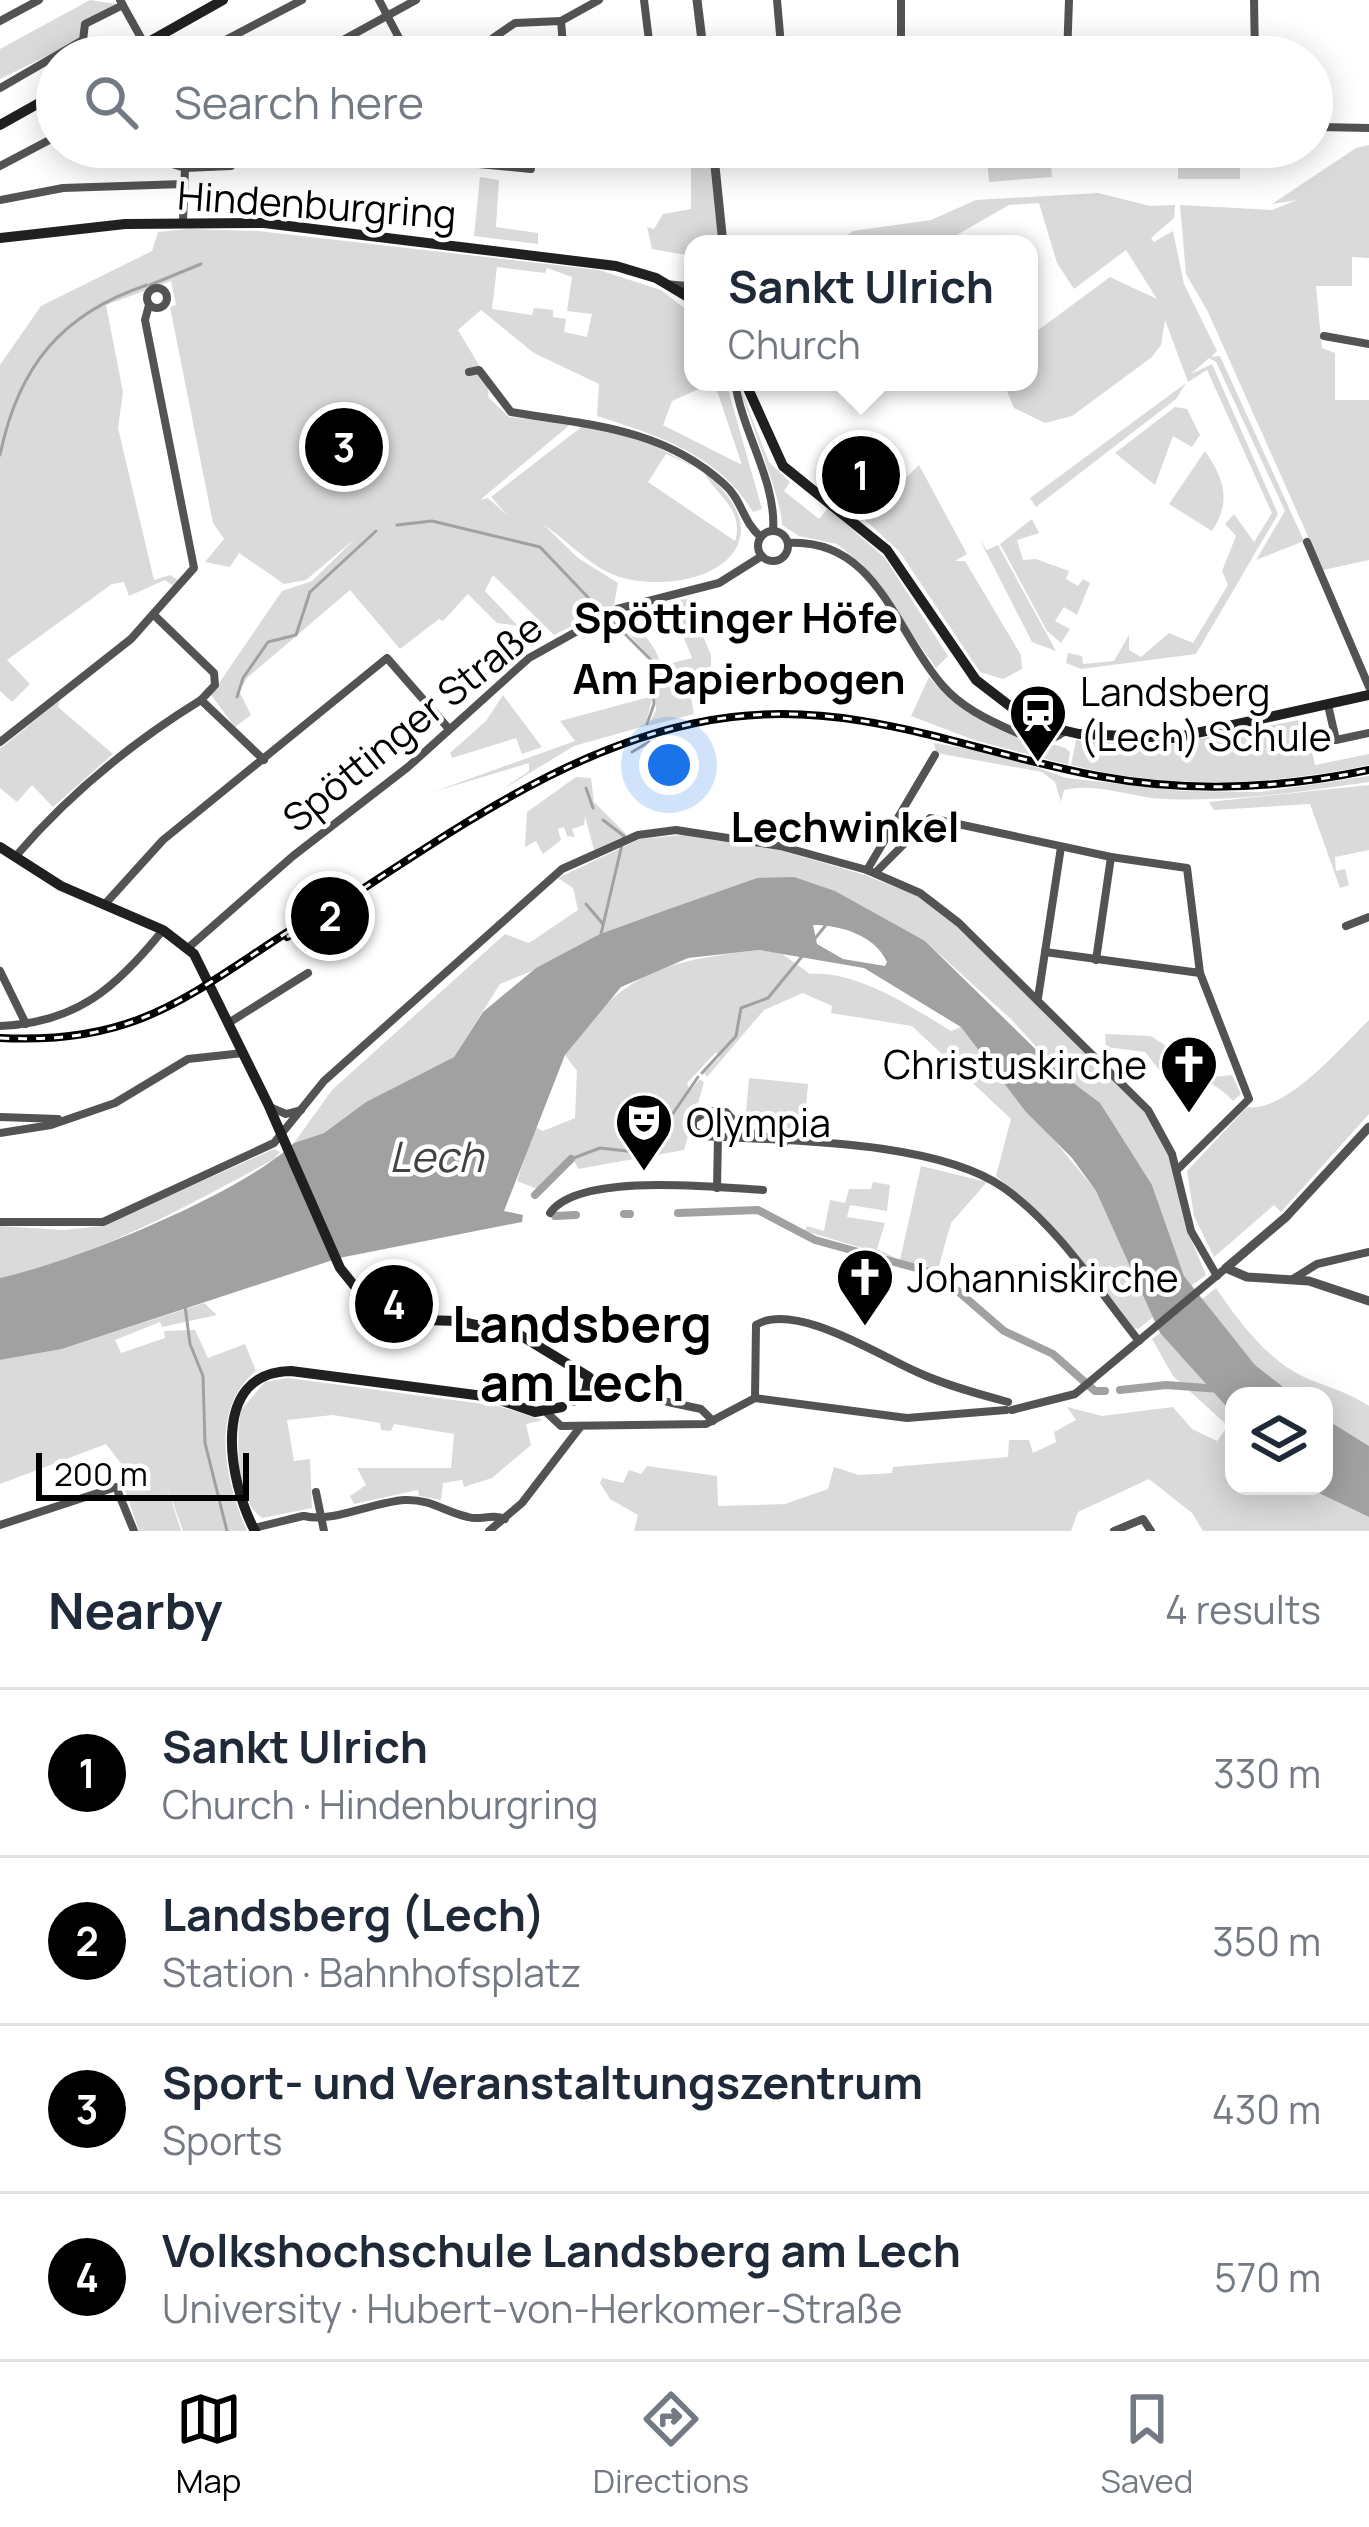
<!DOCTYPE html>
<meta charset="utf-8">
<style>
body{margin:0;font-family:Manrope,sans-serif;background:#f2f2f3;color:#1f2937}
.controls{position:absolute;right:36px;bottom:36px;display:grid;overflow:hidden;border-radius:24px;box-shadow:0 6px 30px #0003}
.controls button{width:108px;height:108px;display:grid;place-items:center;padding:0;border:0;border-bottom:3px solid #e0e1e3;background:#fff;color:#1f2937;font:60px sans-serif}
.scale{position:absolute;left:36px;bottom:30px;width:213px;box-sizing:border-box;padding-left:12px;border:6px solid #000;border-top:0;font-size:33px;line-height:42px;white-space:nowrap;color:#000;-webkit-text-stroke:9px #fff;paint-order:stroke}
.you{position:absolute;left:669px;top:765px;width:42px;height:42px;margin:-30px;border:9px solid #fff;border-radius:50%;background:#1a73e8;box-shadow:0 0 0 18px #1a73e833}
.badge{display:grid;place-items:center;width:78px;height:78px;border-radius:50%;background:#000;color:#fff;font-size:39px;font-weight:700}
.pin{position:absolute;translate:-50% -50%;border:6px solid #fff;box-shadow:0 3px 12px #0006}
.popup{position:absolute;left:684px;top:235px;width:354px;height:156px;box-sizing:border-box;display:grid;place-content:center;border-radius:24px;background:#fff;filter:drop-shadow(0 3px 9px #0005);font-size:39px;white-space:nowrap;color:#747a83}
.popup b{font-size:45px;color:#1f2937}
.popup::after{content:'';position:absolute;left:50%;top:100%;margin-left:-24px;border:24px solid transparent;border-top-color:#fff}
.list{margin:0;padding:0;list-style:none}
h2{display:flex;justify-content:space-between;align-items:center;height:156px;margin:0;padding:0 48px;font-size:51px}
h2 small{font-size:39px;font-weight:400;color:#747a83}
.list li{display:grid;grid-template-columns:78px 1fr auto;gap:36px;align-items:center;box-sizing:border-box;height:168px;padding:0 48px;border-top:3px solid #e0e1e3}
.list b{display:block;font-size:45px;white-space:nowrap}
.list p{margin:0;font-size:39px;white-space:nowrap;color:#747a83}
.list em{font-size:39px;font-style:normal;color:#747a83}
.icon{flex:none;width:66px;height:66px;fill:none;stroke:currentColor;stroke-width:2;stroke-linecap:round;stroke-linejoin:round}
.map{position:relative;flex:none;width:1369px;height:1531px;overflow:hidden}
.search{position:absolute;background:#fff;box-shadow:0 6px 30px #0003;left:36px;right:36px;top:36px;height:132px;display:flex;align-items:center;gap:30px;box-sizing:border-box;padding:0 42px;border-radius:66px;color:#747a83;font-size:45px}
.sheet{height:828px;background:#fff}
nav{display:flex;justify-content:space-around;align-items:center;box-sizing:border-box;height:168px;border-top:3px solid #e0e1e3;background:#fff;font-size:33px;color:#747a83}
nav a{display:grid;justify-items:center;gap:6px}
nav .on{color:#000}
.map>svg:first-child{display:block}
.green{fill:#dadada;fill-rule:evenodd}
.water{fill:#a1a1a1;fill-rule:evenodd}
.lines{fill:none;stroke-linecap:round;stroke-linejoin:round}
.stream{stroke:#a1a1a1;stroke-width:3}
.canal{stroke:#a1a1a1;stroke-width:8}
.minor{stroke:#535353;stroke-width:8}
.tertiary{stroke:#535353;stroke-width:9}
.secondary{stroke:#202020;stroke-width:10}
.rail-casing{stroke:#000;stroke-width:8}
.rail{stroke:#fff;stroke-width:3;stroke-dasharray:9;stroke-linecap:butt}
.labels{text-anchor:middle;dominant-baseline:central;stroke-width:9;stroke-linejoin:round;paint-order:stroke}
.street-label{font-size:39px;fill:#000;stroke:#fff}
.poi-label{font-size:39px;fill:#000;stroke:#fff;text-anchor:start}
.neighbourhood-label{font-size:42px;font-weight:bold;fill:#000;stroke:#fff}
.water-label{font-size:42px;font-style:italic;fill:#424242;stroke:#fff}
.district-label{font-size:51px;font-weight:bold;fill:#000;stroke:#fff}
</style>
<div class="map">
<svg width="1369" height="1531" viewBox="0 0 1369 1531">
<rect width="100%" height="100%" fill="#fff"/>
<g class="green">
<path d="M90 0 117 4 82 25 81 39 0 79V49Z"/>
<path d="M1369 145V258L1352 257V286H1316L1322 348 1335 353V400H1369V560L1323 570 1208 312 1186 274 1180 205 1272 210 1297 200 1272 204 1356 148Z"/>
<path d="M691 147H708L718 236 717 244H693L692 256 652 249 647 227 654 229 663 214 691 209Z"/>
<path d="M986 147H1050L1052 177 989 182Z"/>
<rect x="1178" y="147" width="62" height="32"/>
<path d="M480 177 499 180 496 227 538 233V244L474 236Z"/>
<path d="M1098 193 1150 206 1175 205 1174 218 1151 238 1154 242 1173 231 1184 284 1217 351 1211 357 1220 356 1304 541 1256 560 1285 511 1216 362 1209 358 1191 374 1212 364 1278 514 1196 654 1081 669 1066 663 1068 653 1082 656 1083 664 1114 661 1129 635V650L1141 657 1169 633 1193 643 1228 585 1222 571 1236 536 1225 524 1234 514 1254 542 1272 513 1207 370 1188 382 1165 320 1161 345 1152 357 1072 416 1045 423 1014 408 1003 382H1029V337L1110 277 1157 299 1126 250 1074 289 1057 263 1039 203 1009 205 941 244H834L853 231 931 220 976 200Z"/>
<path d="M188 229 258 231 599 270 661 290 693 315V382H726L762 509 753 512C719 455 657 435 597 416L599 384 534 353 481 310 458 330 489 382 488 397 509 417 571 424 480 500 488 498 508 516 491 497 584 425 643 440 701 470 666 454 648 482 735 541C745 508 714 494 704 472 789 542 711 593 632 580 595 574 573 544 544 525L578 558 618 583 614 605 554 635 493 575 485 591 518 626 497 623 468 594 443 621 439 619 400 649 350 590 247 678 239 691 251 715 235 727 211 695 282 591 312 581 356 538 306 580 284 584 239 553 230 567 205 562 224 539 213 523 170 307 176 305 171 281 106 305 123 392 118 428 154 580 170 575 178 580 173 586 165 580 129 596 124 582 112 584 7 660 30 684 12 702 0 691V365L41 306 152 251 158 232ZM497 267 545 273 547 268 572 277 567 311 592 314 587 337 564 332 566 319 553 317V310L534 308 532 315 492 309ZM714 382 742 465 663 425 672 401Z"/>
<path d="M1186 383 1176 399 1036 507 1030 498Z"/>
<path d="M739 385 769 462 790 482 784 491 819 519 828 508 885 558 948 656 936 668 863 565 837 544 799 536 782 525C784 507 747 412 739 385Z"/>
<path d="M1175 407 1187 409 1200 435 1192 447 1173 436 1155 485 1115 453Z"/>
<path d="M877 437 906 469 856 513 831 495Z"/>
<path d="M1205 451C1225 480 1231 502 1212 531L1169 504Z"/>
<path d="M919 465 967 554 955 561H965L1021 655 1022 669 1003 679 980 672 899 551 864 519Z"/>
<path d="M1032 519 1039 533 1017 540 1023 560 1036 559 1069 571 1066 579 1078 586 1083 579 1090 583 1077 615 1064 607 1055 621 1070 629 1061 643 1047 631 1000 544Z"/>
<path d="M980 540 987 550 998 545 1056 651 1032 642Z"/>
<path d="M688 599 711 655V682L689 687 694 714 648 726 656 710 654 662 618 622 624 618C644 632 660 650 662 672L672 671V663L692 658 669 601Z"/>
<path d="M929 677C976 733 1055 743 1065 748L1070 752 1068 765 974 740 911 716Z"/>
<path d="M503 695 542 747 522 754 516 738 452 758 450 753 486 721Z"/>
<path d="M653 696 645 726 574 746 500 791 529 771V763L433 792 575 741 560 721Z"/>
<path d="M60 700 58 707 113 754 53 807 32 785 17 802 0 788V749Z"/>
<path d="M1305 719 1315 765 1369 754V765C1271 786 1168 790 1071 765L1076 740 1160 746Z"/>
<path d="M934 743 1004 755 1066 778 1184 791 1261 792 1369 776V782C1300 792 1234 802 1164 799 1129 797 1097 782 1064 790L1061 802 1055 782 1042 772 936 753Z"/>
<path d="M576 777 591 778 594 802 627 835 594 850 585 816 584 825 572 829 575 837 567 836 564 827 558 829 561 840 543 854 536 841 525 847 527 812Z"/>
<path d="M1369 785V850L1335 857 1336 871 1345 869 1349 885 1340 888 1310 804 1214 810 1209 802Z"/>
<path d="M691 834 779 850 862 874 918 896 960 927 1130 1092 1165 1140 1188 1232 1206 1275 1191 1286 1184 1276 1152 1185 1099 1103 1060 1073 1012 1020 925 941 757 878 600 934 561 959 500 984 454 1057 366 1102 324 1133 294 1143 332 1090 505 934 529 943 578 910 573 888 558 878 640 839Z"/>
<path d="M759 950 781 953 810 974C856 970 912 1007 951 1031L961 1027 1096 1191 1153 1317 1138 1329 1132 1327 1037 1212 996 1176 1011 1119 912 1026 831 1013 832 1006 803 993 764 1010 707 1077 704 1073 720 1057 716 1052 687 1083 690 1091 700 1079 704 1083 684 1150 578 1169 572 1156 540 1190 517 1181 535 1127 543 1131 575 1118 577 1071 565 1055C621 972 663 961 759 950Z"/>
<path d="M1369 1020V1114L1281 1212 1274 1205 1214 1257 1194 1216 1187 1171 1247 1107C1286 1113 1342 1046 1369 1020Z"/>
<path d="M1105 1034 1151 1036 1213 1077 1232 1075 1241 1094 1233 1101C1219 1085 1203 1081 1187 1068L1165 1077 1145 1052 1106 1047Z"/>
<path d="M749 1078 808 1084 804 1129 745 1125Z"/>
<path d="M274 1149 280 1152 274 1159C186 1207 98 1256 0 1278V1226L63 1230 102 1226Z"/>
<path d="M921 1166 987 1182 951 1223 938 1269 900 1260Z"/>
<path d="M873 1182 890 1185 887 1211 850 1205 847 1217 885 1223 877 1249 896 1258 805 1231 807 1226 824 1231 830 1200 845 1203 849 1189H871Z"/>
<path d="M1216 1288C1239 1322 1270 1364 1311 1380 1328 1387 1350 1393 1369 1406V1446L1324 1418V1396H1295L1255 1365 1201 1300Z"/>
<path d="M204 1303 217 1315 162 1327 160 1322 115 1340 121 1353 165 1338 164 1331 195 1330 208 1358 245 1344 256 1371C209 1409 225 1481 247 1531H183L166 1483 181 1531H139L125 1489 137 1484 106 1444 0 1484V1360L62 1349Z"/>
<path d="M1160 1333 1234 1415V1486H1304L1369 1517V1531H1203L1192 1513 1149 1479 1078 1512 1071 1531H634L638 1515 610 1499 600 1483 602 1478 623 1483 629 1470 641 1474 647 1466 717 1476 718 1506 785 1504 828 1489 834 1467 859 1475 892 1473 893 1467 1008 1457 1009 1440H1029L1033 1453 1056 1442 1054 1432 1076 1420 1067 1407 1102 1416 1173 1407 1192 1429 1217 1441 1228 1426 1173 1376 1152 1339Z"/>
<path d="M288 1378 498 1406 543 1420 526 1424 531 1445 492 1478 464 1487 462 1480 443 1483 441 1500 419 1496 418 1490 354 1504 350 1496 366 1485 357 1468H451L454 1434 394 1424 391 1431 381 1430 380 1423 333 1415 287 1420 294 1461 310 1459 312 1508 262 1518C235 1499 236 1439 241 1410L265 1382Z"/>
</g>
<g class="water">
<path d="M794 877 835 891 925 941 1060 1073 1100 1103 1152 1185 1184 1276 1255 1365 1295 1396H1234V1415L1160 1333 1096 1191 1072 1158 1026 1112 961 1027 864 968 759 950 688 958 621 987 565 1055 504 1211 523 1215 522 1222 339 1258 62 1349 0 1360V1278C76 1261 241 1194 294 1143L324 1133 366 1102 454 1057 483 1012 536 968 600 934 669 909 757 878ZM813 925C840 925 875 935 887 962L885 966 843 959 817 944Z"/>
<path d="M1324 1418 1369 1446V1517L1304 1486H1324Z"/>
</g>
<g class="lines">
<g class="stream">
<path d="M150 285 201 264"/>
<path d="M0 455C18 368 60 314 147 285"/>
<path d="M397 525 432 521 540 547 601 611"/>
<path d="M611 620 653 662 654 704 647 724"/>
<path d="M237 697 243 678 268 642 296 635 310 592 376 531"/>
<path d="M632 752 649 742"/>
<path d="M586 788 593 808"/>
<path d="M586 904 603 924"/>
<path d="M601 934 624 836 603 820"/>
<path d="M813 941 826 925"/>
<path d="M702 1073 736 1036 741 1008 768 998 804 954"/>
<path d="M571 1159 600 1148 635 1152 636 1134 665 1125 698 1077"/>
<path d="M185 1306 190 1344 203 1376 205 1443 227 1531"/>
</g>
<g class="canal">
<path d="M535 1195 571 1159"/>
<path d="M678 1213 758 1210 815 1240 938 1274 1004 1331 1053 1354 1095 1391H1105"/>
<path d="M624 1214H630"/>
<path d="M555 1216 576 1215"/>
<path d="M1120 1390 1166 1385 1220 1389"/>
</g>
<g class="minor">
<path d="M120 0 145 45"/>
<path d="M379 0 409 57"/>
<path d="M644 0 651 57"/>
<path d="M777 0 782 57"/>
<path d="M1254 0 1255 57"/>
<path d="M0 21 39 0"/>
<path d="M561 21 599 0"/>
<path d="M193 57 302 0"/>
<path d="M312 57 416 0"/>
<path d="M491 57 493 38 515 23 561 21 564 57"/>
<path d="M901 57V0"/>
<path d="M1067 57 1069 0"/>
<path d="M0 88 83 40 85 24 123 5"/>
<path d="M1319 127 1369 128"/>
<path d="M168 147 172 164 185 168 183 221"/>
<path d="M297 147 531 169"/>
<path d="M423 161V147"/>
<path d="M0 166 57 136"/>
<path d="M185 168 231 166 242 156V147"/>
<path d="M0 200 63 188 183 184"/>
<circle cx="157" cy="298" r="10"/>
<path d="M1324 336 1369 344"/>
<path d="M469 372 479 370 511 412C589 425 662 428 724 484 742 499 743 523 761 537"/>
<path d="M735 382C742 432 777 482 773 531"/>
<circle cx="773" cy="546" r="15"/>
<path d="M1307 542 1369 687"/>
<path d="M788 543C877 538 895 632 943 686 961 707 988 720 1013 731 1033 740 1046 745 1064 732"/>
<path d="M155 616 214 673 215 685 201 700 264 760"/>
<path d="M1328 705 1336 740 1369 733"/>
<path d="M0 742 131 639 194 568 145 320 149 305"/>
<path d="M15 857C69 794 131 743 201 700"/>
<path d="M867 870 935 755"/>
<path d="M875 873 930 818 1111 857 1187 868 1200 973 1045 952"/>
<path d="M105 904 163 840 387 658 449 729"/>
<path d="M1346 926 1369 917"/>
<path d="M188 948 293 856 408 767 529 658 617 609 719 583 762 556"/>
<path d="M1096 960 1111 857"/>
<path d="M0 971 26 1024"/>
<path d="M1038 998 1061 847"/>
<path d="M230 1022 308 973"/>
<path d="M0 1026C77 1023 117 987 163 930"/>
<path d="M272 1108 286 1114 301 1110"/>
<path d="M0 1117 58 1119"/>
<path d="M0 1133 51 1125 115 1103 188 1059 243 1053"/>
<path d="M785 1142 742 1130 726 1112 708 1111 693 1120V1130L703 1136C786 1141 936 1140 1004 1188 1058 1226 1098 1290 1139 1341"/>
<path d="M1178 1169 1249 1099 1200 973"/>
<path d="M717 1188 718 1137"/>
<path d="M550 1213C578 1172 715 1187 763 1190"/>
<path d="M0 1222H103L274 1143 324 1081 562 869 638 835 676 830 780 846 867 870 920 893 959 923 1148 1110 1172 1154 1191 1231 1217 1276"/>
<path d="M1293 1279 1317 1264 1369 1252"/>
<path d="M755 1398 756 1325C795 1301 880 1356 917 1372 945 1385 978 1394 1008 1402"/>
<path d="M755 1398 907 1418 1006 1410"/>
<path d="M668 1402 701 1409 713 1421"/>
<path d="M1012 1410 1075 1394 1226 1268"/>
<path d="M547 1413 561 1426 706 1424 755 1398"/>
<path d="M316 1492 324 1531"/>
<path d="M304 1516C334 1523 372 1502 405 1500 431 1499 445 1512 468 1517 481 1521 491 1513 505 1519"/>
<path d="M0 1525 116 1487 134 1531"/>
<path d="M254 1528 303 1516"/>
<path d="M489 1531 522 1503 581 1426"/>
<path d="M1114 1531 1143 1519 1151 1531"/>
</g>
<g class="tertiary">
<path d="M697 0 704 57"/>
<path d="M713 147 723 244"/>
<path d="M670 285 693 287"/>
<path d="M1369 1127 1286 1217 1226 1268 1247 1277 1309 1281 1369 1301"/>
</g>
<g class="secondary">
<path d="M122 57 223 0"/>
<path d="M0 125 57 93"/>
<path d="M0 238 125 224 264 223 616 266 656 278 693 300"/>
<path d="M745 382 783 466 887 550 976 680 1032 723 1079 734 1174 738 1369 695"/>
<path d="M0 847 61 886 163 930 194 954 268 1104 340 1268 368 1303 388 1319 458 1321 520 1335 589 1377 586 1392 574 1401"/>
<path d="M255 1531C229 1483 208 1372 291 1371L491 1397 535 1412 562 1407"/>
</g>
<g class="rail-casing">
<g id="rail">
<path d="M287 937C427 852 566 737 732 717 862 701 974 753 1098 776 1189 793 1279 789 1369 770"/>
<path d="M0 1038C139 1045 188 995 297 926"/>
</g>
</g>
<use href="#rail" class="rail"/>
</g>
<defs>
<g id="station-pin" transform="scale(3)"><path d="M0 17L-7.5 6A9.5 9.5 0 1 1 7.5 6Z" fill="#000" stroke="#fff"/><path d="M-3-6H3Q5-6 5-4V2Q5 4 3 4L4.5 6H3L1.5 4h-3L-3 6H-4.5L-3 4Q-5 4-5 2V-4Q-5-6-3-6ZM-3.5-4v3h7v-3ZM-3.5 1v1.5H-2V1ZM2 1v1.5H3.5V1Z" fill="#fff"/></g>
<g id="church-pin" transform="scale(3)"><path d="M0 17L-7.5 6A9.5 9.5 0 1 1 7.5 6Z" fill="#000" stroke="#fff"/><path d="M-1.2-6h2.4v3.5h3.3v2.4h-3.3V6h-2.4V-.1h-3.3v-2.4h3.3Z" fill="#fff"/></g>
<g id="theatre-pin" transform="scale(3)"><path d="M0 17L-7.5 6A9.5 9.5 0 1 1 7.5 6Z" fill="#000" stroke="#fff"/><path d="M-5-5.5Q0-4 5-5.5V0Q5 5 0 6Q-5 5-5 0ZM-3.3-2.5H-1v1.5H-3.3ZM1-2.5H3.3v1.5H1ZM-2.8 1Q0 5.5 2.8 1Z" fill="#fff"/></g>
</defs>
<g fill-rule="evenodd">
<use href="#station-pin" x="1038" y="713"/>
<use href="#church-pin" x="1189" y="1064"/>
<use href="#theatre-pin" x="644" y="1122"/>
<use href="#church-pin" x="865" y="1277"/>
</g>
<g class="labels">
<g class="street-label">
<text transform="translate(317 204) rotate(4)">Hindenburgring</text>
<text transform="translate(412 722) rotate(-39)">Spöttinger Straße</text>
</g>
<g class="poi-label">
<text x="1080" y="691">Landsberg<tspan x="1080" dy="45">(Lech) Schule</tspan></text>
<text x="1147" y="1064" text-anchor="end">Christuskirche</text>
<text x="686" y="1122">Olympia</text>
<text x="907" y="1277">Johanniskirche</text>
</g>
<g class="neighbourhood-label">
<text x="736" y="617">Spöttinger Höfe</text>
<text x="739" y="678">Am Papierbogen</text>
<text x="845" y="826">Lechwinkel</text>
</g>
<g class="water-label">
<text x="436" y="1156">Lech</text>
</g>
<g class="district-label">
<text x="582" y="1322">Landsberg<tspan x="582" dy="59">am Lech</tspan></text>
</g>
</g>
</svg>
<div class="controls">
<button><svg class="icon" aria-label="layers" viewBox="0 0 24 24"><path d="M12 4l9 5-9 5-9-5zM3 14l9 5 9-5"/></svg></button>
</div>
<div class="scale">200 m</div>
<div class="you"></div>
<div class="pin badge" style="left:861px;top:475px">1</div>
<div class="popup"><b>Sankt Ulrich</b>Church</div>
<div class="pin badge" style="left:330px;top:916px">2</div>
<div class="pin badge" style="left:344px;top:447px">3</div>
<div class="pin badge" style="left:394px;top:1304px">4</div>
<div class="search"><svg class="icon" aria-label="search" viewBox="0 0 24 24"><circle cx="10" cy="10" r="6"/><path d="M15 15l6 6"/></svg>Search here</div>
</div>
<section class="sheet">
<h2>Nearby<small>4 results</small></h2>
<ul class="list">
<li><span class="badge">1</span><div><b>Sankt Ulrich</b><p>Church · Hindenburgring</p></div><em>330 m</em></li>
<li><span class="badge">2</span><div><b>Landsberg (Lech)</b><p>Station · Bahnhofsplatz</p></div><em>350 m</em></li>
<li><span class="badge">3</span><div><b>Sport- und Veranstaltungszentrum</b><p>Sports</p></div><em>430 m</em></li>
<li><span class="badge">4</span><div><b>Volkshochschule Landsberg am Lech</b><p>University · Hubert-von-Herkomer-Straße</p></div><em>570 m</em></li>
</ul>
</section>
<nav>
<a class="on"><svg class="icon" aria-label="map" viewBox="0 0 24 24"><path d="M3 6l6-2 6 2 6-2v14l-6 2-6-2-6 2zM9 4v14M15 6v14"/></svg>Map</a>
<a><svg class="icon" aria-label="directions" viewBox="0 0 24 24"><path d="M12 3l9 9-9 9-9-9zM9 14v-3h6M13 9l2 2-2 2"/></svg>Directions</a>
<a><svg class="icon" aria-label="saved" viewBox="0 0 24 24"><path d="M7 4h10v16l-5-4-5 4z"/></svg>Saved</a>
</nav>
